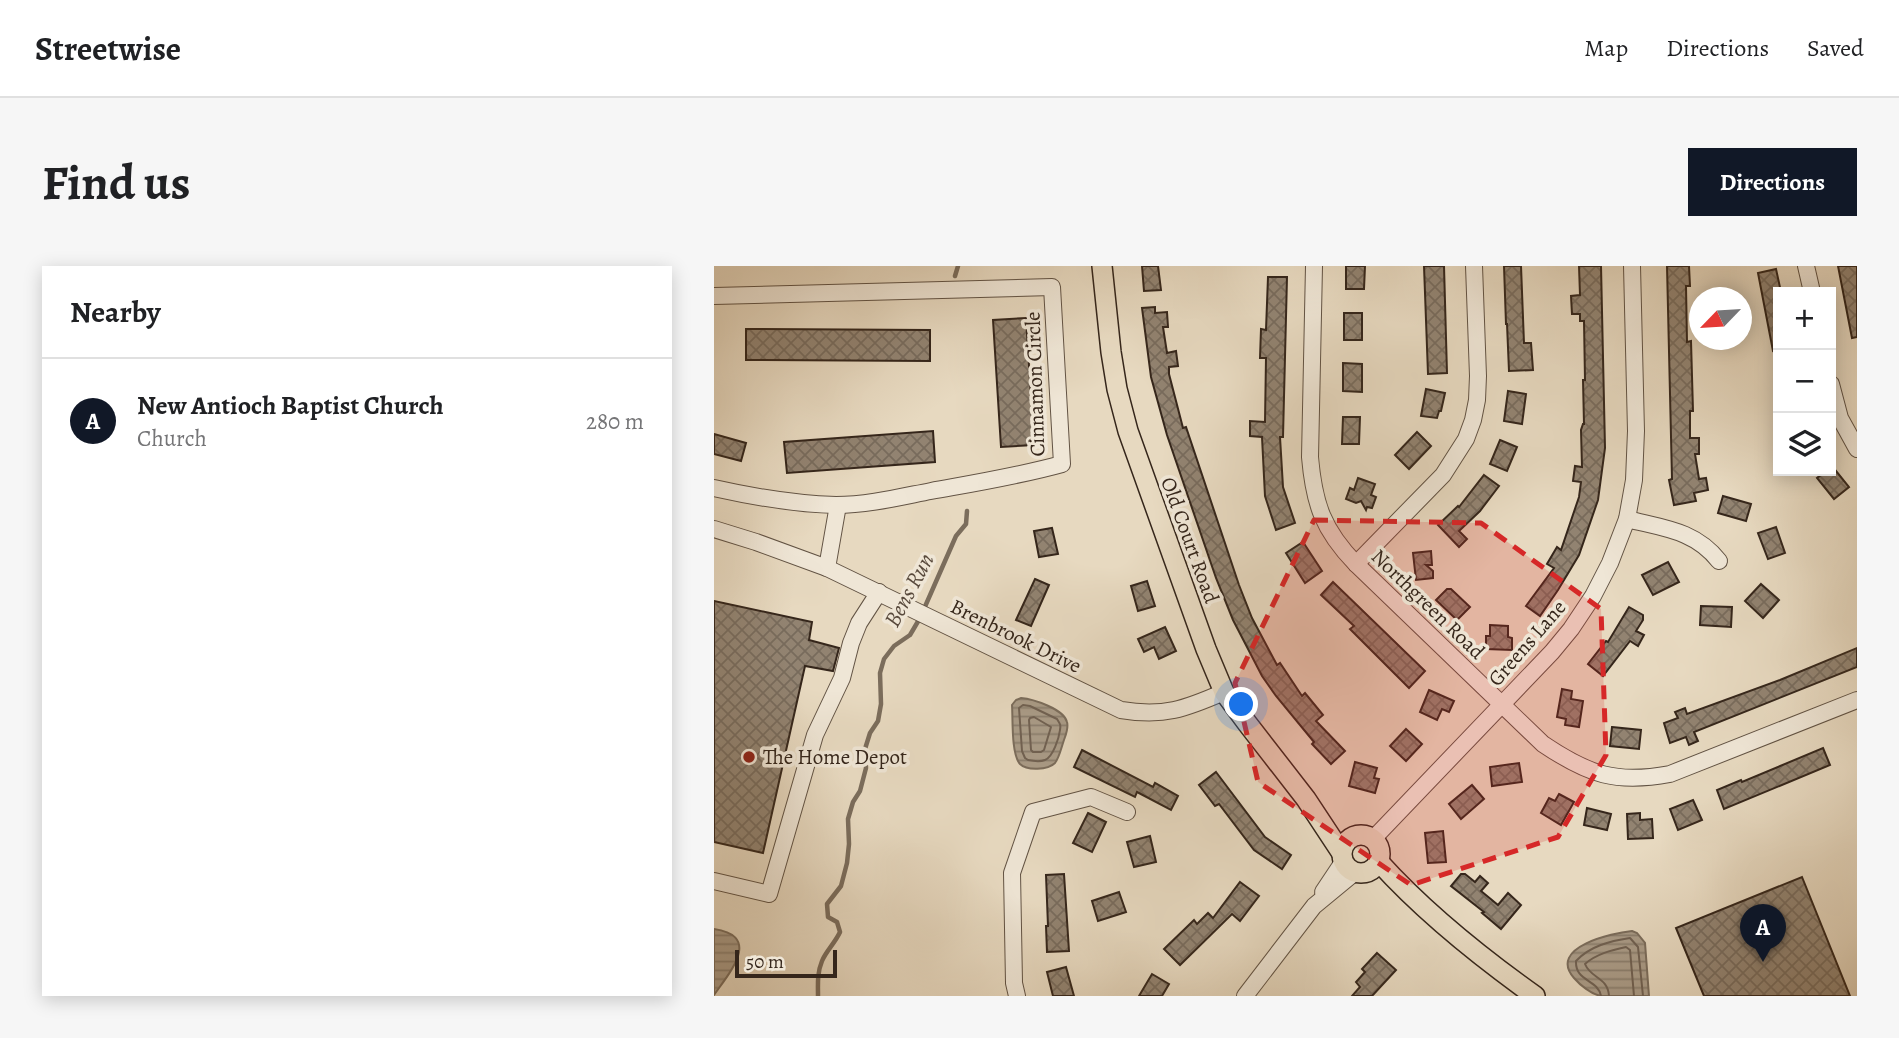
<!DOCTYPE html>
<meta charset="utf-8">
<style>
body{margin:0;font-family:Alegreya,serif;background:#f6f6f6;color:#202124}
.controls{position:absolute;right:21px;top:21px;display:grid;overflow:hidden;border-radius:0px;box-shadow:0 4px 18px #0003}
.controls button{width:63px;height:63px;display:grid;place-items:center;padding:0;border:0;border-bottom:2px solid #e0e0e0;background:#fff;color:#202124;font:35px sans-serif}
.compass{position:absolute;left:975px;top:21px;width:63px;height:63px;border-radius:50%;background:#fff;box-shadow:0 4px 18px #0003;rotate:245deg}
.scale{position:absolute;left:21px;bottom:18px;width:102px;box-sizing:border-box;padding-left:7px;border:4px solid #35261b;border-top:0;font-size:19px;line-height:24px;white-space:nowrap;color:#35261b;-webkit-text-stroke:5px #efe6d6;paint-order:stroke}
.you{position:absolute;left:528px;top:439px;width:24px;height:24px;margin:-18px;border:5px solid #fff;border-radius:50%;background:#1a73e8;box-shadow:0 0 0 10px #1a73e833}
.badge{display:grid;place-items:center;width:46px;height:46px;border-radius:50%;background:#111827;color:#fff;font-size:23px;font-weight:700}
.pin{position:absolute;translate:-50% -58px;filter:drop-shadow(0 2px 4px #0008)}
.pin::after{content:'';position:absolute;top:37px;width:24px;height:21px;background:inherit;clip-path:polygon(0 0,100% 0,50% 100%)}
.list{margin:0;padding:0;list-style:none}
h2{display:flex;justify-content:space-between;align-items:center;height:91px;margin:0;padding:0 28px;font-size:30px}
h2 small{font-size:23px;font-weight:400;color:#757577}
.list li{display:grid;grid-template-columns:46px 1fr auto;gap:21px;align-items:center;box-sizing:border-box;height:126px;padding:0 28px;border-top:2px solid #e0e0e0}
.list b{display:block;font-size:26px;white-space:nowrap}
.list p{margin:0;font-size:23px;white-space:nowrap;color:#757577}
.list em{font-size:23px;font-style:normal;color:#757577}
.icon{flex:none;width:38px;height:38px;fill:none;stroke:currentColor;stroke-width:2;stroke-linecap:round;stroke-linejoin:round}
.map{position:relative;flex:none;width:1143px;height:730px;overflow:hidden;border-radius:0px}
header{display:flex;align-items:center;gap:42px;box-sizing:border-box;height:98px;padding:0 35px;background:#fff;border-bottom:2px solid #e0e0e0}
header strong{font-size:33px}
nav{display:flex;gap:38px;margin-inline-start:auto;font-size:24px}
.intro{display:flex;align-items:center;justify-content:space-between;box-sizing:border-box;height:168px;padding:0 42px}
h1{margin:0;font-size:49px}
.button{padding:18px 32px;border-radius:0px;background:#111827;color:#fff;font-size:24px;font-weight:700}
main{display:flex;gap:42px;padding:0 42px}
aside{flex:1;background:#fff;border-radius:0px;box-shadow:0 4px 18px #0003}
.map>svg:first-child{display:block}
.water{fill:url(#water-rules);stroke:#7b6d5c;stroke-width:2}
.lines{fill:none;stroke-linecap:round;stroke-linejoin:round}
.shore{stroke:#706152;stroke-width:2}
.stream{stroke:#7b6d5c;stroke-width:4.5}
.building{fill:url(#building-cross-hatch);stroke:#35261b;stroke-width:2}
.minor-casing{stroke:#625344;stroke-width:18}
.major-casing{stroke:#35261b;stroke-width:22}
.minor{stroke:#efe6d6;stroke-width:16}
.major{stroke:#e7d9c0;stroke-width:19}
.marked{fill:#d62828;fill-opacity:0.2;stroke:#d62828;stroke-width:5;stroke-dasharray:14 9;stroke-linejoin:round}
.poi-dot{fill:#8f2418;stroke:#efe6d6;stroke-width:2.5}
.labels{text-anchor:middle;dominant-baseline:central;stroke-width:7;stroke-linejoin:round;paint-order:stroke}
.street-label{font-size:21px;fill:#35261b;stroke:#efe6d6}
.poi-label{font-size:21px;fill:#35261b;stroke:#efe6d6;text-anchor:start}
.water-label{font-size:23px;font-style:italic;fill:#58493c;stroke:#efe6d6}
</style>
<header>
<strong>Streetwise</strong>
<nav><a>Map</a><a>Directions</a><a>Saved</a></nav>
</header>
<div class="intro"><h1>Find us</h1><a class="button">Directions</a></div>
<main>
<aside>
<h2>Nearby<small></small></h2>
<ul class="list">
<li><span class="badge">A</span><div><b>New Antioch Baptist Church</b><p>Church</p></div><em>280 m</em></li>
</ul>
</aside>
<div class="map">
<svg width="1143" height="730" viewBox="0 0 1143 730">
<defs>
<pattern id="water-rules" width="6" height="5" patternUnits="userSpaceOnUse" patternTransform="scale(1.75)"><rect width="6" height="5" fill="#aa9c88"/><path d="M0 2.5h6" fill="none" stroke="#8b7f6e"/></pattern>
<pattern id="building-cross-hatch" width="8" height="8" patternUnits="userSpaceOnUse" patternTransform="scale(1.75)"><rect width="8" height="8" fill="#928371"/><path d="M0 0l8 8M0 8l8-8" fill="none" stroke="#786b5c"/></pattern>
</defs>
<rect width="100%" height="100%" fill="#e7d9c0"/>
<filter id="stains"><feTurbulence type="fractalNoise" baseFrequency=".00286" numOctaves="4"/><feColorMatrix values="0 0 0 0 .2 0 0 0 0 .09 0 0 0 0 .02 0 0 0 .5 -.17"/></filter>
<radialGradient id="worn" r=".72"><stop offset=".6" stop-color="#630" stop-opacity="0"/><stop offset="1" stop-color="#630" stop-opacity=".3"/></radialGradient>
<g class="water">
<path d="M307 432C319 433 350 443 353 456 355 463 351 470 349 477 347 483 345 492 341 497 334 504 313 505 306 498 297 488 299 452 298 439L302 434Z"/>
<path d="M0 663C48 670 16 706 0 729Z"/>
<path d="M918 665 923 667 931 677 935 730C921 730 900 730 887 730 877 728 866 719 860 712 833 681 899 667 918 665Z"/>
</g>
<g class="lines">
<g class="shore">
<path d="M309 439 316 440 343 453C346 458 347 458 346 464 345 472 339 491 331 494 326 496 319 495 314 494L311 492 308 485 305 442Z"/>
<path d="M320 451 337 461 330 484 327 486H319L317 484 315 454 316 452Z"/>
<path d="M887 730C884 713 861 716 862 695 876 680 896 675 916 672L924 681 929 730"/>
<path d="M895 730C894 711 877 713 871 698 882 688 898 684 912 681L916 684 920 730"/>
</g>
<g class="stream">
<path d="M241 10 244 0"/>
<path d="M104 730C104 718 103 707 108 695 112 685 121 677 126 666L123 656 114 651 113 638 127 620 133 597 135 578 134 553 139 536 146 525 152 502 151 483 156 467 164 455 167 438 166 407 170 393 180 380 196 369 206 352 242 270 252 258 253 245"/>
</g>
</g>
<g class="building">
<path d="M428 0H444L447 24 430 25Z"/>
<path d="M632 0H651L650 23H632Z"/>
<path d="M710 0H730L733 107 714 108Z"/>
<path d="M790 0H807L810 77H817L819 104 795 105 793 58H792Z"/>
<path d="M865 0H887L891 182 884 234 865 289 844 324 826 350 812 340 840 302 833 298 843 281 847 284 865 231 867 216 859 215 861 200 868 201 867 164 869 158H870L869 114H871L870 55H866V48H858L857 30 866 29Z"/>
<path d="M953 0H975L976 20H972L973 76 977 75 979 145H976V172H985V188H981L985 213 992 212 994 224 980 227 982 235 960 239 955 214 958 213Z"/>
<path d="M1124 0H1143V71L1138 72Z"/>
<path d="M1062 3 1067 26H1064V84L1059 85 1044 7Z"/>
<path d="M554 11H573L569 171H566L569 221 581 257 562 264 551 230 548 171 536 170V155L551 156 552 92H546L547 63 552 64Z"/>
<path d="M441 41V47L453 46 454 61H449L453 87 462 85 464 100 455 101V108L469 162 472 161 525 319 538 352 563 399 566 397 588 430 591 427 609 449 602 455 631 485 617 498 598 478 600 476 562 430 548 410 519 354 502 312 453 169 437 111 428 42Z"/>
<rect x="630" y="47" width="18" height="27"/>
<path d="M312 52 320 179 287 181 279 54Z"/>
<path d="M32 63 216 64V95L32 94Z"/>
<path d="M629 97 648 98V126L629 125Z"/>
<path d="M712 123 731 127 727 145H725L723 152 707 150Z"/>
<path d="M794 125 812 128 808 158 790 155Z"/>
<path d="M629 151H646L645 178H628Z"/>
<path d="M219 165 221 196 73 207 70 176Z"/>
<path d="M703 166 717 180 695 203 681 189Z"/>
<path d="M0 168 32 177 27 195 0 188Z"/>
<path d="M786 174 803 181 793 205 776 198Z"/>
<path d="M1118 200 1135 221 1120 233 1103 212 1112 205H1117Z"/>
<path d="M770 209 785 220 766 245 745 265 753 273 745 281 724 259 744 240 745 241Z"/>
<path d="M644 212 661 218 657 229 662 231 658 242 653 241 652 244 647 235 642 237 632 233 636 222 640 224Z"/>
<path d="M1009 230 1037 238 1032 255 1004 247Z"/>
<path d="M1062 261 1071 287 1054 293 1044 267Z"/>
<path d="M338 262 344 288 325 291 320 265Z"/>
<path d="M589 276 608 305 591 317 572 287Z"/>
<path d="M717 285 718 299H712L719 305V312L702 314 699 287Z"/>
<path d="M954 296 965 316 939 329 928 309Z"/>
<path d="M321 313 335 319 317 360 302 354Z"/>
<path d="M433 315 441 340 424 345 417 320Z"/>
<path d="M619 316 711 405 695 422 636 363 640 360 607 329Z"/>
<path d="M1047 318 1065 334 1049 352 1031 335Z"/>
<path d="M733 323H737L756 341 743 354 722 334Z"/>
<path d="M0 335 98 356 95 374 125 382 119 405 91 400 49 587 0 576Z"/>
<path d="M987 340 1018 341 1017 361 986 359Z"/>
<path d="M915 341 929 349V354L922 365 930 369 924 380 916 375 889 410 874 398 892 375 894 376Z"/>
<path d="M776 359 794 360V371L798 372V384L772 383V370H776Z"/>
<path d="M451 361 462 385 445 393 440 381 430 386 424 373Z"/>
<path d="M1143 382V401L980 466 984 475 975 479 972 471 956 477 950 457 964 452 961 446 971 442 973 448 1066 414Z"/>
<path d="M848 423 858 425 857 433 869 435 865 461 851 459 852 453 843 451Z"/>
<path d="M715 424 740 435 735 446 728 443 723 454 706 446Z"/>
<path d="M898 461 927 464 925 483 896 480Z"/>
<path d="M692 463 708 478 692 495 676 480Z"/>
<path d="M1109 482 1116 499 1010 543 1003 524 1027 514 1028 516Z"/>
<path d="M368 484 439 521 441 517 464 530 457 544 423 526 421 531 360 501Z"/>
<path d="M641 496 663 502 660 512 665 513 661 527 635 520Z"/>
<path d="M805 497 808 516 778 520 776 501Z"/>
<path d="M502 506 551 571 577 589 568 603 540 584 505 538 501 540 485 519Z"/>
<path d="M758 519 770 533 747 553 735 538Z"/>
<path d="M845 528 860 536 847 559 827 547 835 532 841 535Z"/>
<path d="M979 534 988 554 964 564 956 543Z"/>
<path d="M873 542 897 548 893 564 870 559Z"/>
<path d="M374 547 392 556 378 586 359 577Z"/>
<path d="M926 547V554L938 553 939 572 914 573 913 548Z"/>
<path d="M729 565 732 596 714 597 711 567Z"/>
<path d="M436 570 442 596 420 601 413 576Z"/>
<path d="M350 608 355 685 333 686 332 660H334L332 609Z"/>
<path d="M747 608H751L761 616 766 610 774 617 767 625 784 639 794 627 807 639 787 663 768 647 770 646 737 620Z"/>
<path d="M1088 611 1136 730H990L962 662Z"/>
<path d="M526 616 545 630 526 655 518 648 466 699 450 683 480 654 483 658 494 647 499 652Z"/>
<path d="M405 626 412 646 384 655 378 635Z"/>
<path d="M663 687 682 704 658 730H638L646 721 642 716 651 706 648 703Z"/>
<path d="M352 701 360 730H339L333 706Z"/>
<path d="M438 708 455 718 448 730H425Z"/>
</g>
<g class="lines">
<g class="minor-casing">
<g id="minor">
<path d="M600 0 596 191C600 238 609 264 642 298L829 478C875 509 902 518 956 508L1143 434"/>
<path d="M1092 0 1098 26"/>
<path d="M0 30 338 21 348 198C305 210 261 217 217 225 186 231 154 239 122 239 81 238 40 231 0 222"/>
<path d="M1117 118 1126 152 1143 183"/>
<path d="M913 253C948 262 981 264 1005 295"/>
<path d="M0 263 42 276 113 302 407 444C450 451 471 443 510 426"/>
<path d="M642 298 729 209 752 173 759 154 763 134 764 110 760 0"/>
<path d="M113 302 124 239"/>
<path d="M659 573 838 386 857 363 879 330 896 297 913 253 920 214 922 165 918 0"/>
<path d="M0 615 55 628 101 469 128 412 137 377 145 357 165 326"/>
<path d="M609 626 629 596"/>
<path d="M303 730 300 717 298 607 319 546 377 531 413 546"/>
<path d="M531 730 600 640 640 607"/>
</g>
</g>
<g class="major-casing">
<g id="major">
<path d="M388 0 397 86 403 123 414 165 492 383 510 426 533 457 592 533 627 586"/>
<circle cx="647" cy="588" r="19"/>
<path d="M665 596C711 647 765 690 821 730"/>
</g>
</g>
<use href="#minor" class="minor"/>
<use href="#major" class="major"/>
</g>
<path class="marked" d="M600 254 767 257 887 343 892 489 844 571 697 619 544 516 521 417Z"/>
<circle class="poi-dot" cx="35" cy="491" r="7"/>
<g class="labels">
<g class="street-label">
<text transform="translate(321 118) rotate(-92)">Cinnamon Circle</text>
<text transform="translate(476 274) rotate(70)">Old Court Road</text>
<text transform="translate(714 338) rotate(44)">Northgreen Road</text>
<text transform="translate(302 370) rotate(26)">Brenbrook Drive</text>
<text transform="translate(813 377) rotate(-49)">Greens Lane</text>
</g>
<g class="poi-label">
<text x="49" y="491">The Home Depot</text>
</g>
<g class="water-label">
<text transform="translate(195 324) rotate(-62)">Bens Run</text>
</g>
</g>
<rect width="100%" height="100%" filter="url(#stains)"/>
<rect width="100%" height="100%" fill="url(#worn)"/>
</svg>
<div class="controls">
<button>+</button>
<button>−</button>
<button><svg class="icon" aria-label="layers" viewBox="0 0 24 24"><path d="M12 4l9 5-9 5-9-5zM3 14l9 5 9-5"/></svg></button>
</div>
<svg class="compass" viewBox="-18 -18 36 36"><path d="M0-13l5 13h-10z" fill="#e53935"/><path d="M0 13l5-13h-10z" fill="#757577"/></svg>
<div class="scale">50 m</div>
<div class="you"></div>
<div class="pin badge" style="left:1049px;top:696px">A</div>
</div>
</main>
